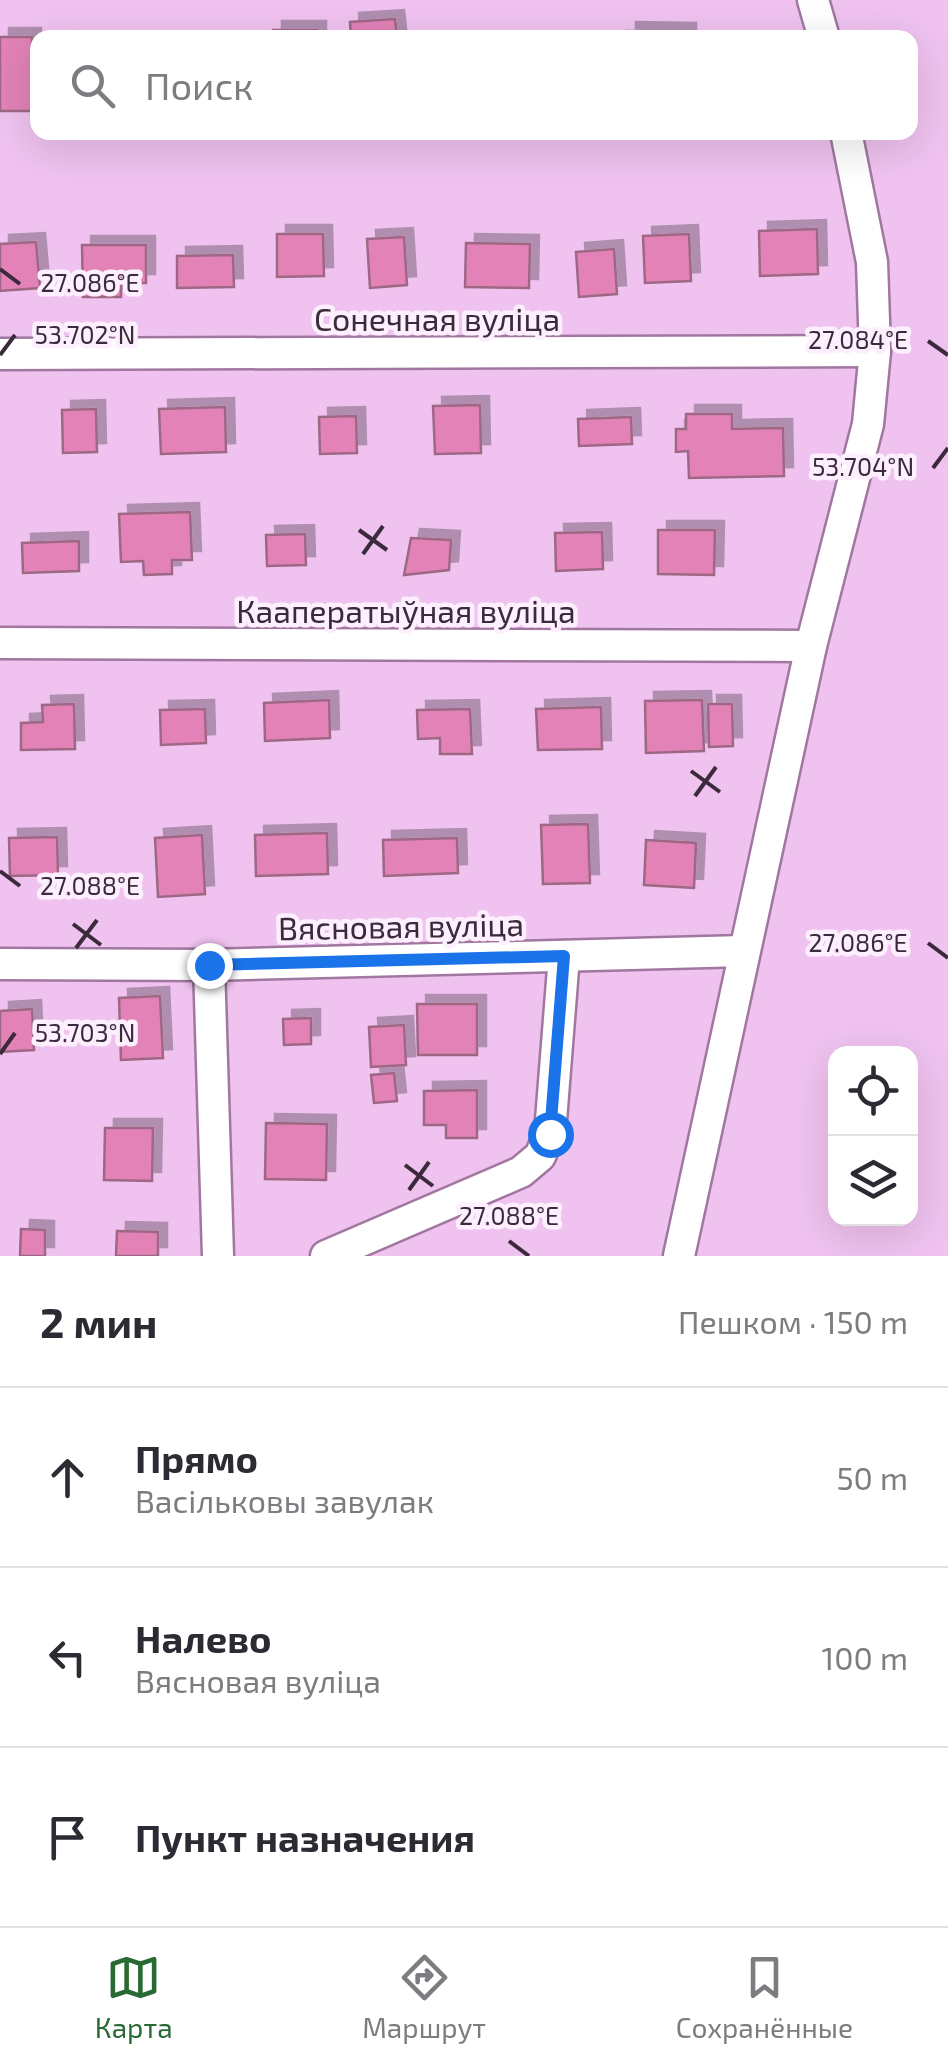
<!DOCTYPE html>
<html lang="ru">
<meta charset="utf-8">
<style>
body{margin:0;font-family:"Exo 2",sans-serif;background:#f2f2f3;color:#2b2b33}
.controls{position:absolute;right:30px;bottom:30px;display:grid;overflow:hidden;border-radius:20px;box-shadow:0 10px 40px #0002}
.controls button{width:90px;height:90px;display:grid;place-items:center;padding:0;border:0;border-bottom:2px solid #e1e1e2;background:#fff;color:#2b2b33;font:50px sans-serif}
.stop{position:absolute;width:30px;height:30px;margin:-22px;border:8px solid #1a73e8;border-radius:50%;background:#fff}
.stop.end{background:#1a73e8;border-color:#fff;box-shadow:0 2px 10px #0008}
.list{margin:0;padding:0;list-style:none}
h2{display:flex;justify-content:space-between;align-items:center;height:130px;margin:0;padding:0 40px;font-size:42px}
h2 small{font-size:32px;font-weight:400;color:#7c7c81}
.list li{display:grid;grid-template-columns:65px 1fr auto;gap:30px;align-items:center;box-sizing:border-box;height:180px;padding:0 40px;border-top:2px solid #e1e1e2}
.list b{display:block;font-size:38px;white-space:nowrap}
.list p{margin:0;font-size:32px;white-space:nowrap;color:#7c7c81}
.list em{font-size:32px;font-style:normal;color:#7c7c81}
.icon{flex:none;width:55px;height:55px;fill:none;stroke:currentColor;stroke-width:2;stroke-linecap:round;stroke-linejoin:round}
.map{position:relative;flex:none;width:948px;height:1256px;overflow:hidden}
.search{position:absolute;background:#fff;box-shadow:0 10px 40px #0002;left:30px;right:30px;top:30px;height:110px;display:flex;align-items:center;gap:25px;box-sizing:border-box;padding:0 35px;border-radius:20px;color:#7c7c81;font-size:38px}
.sheet{height:670px;background:#fff}
nav{display:flex;justify-content:space-around;align-items:center;box-sizing:border-box;height:140px;border-top:2px solid #e1e1e2;background:#fff;font-size:28px;color:#7c7c81}
nav a{display:grid;justify-items:center;gap:5px}
nav .on{color:#296933}
.map>svg:first-child{display:block}
.building{fill:#e282b7;stroke:#9e6885;stroke-width:2.5;filter:url(#shadow)}
.lines{fill:none;stroke-linecap:round;stroke-linejoin:round}
.minor-casing{stroke:#a177a0;stroke-width:35}
.minor{stroke:#fff;stroke-width:30}
.route{stroke:#1a73e8;stroke-width:12}
.ticks{fill:none;stroke:#3b2a3b;stroke-width:4}
.labels{text-anchor:middle;dominant-baseline:central;stroke-width:9;stroke-linejoin:round;paint-order:stroke}
.street-label{font-size:32px;fill:#3b2a3b;stroke:#fdeffd}
.ticks-label{font-size:25px;text-anchor:middle;fill:#3b2a3b;stroke:#fdeffd;stroke-width:9;stroke-linejoin:round;paint-order:stroke}
</style>
<div class="map">
<svg width="948" height="1256" viewBox="0 0 948 1256">
<defs>
<filter id="shadow"><feDropShadow dx="9" dy="-9" stdDeviation="0" flood-color="#0004"/></filter>
</defs>
<rect width="100%" height="100%" fill="#efc2ef"/>
<g class="building">
<path d="M395 19 397 38H351L350 22Z"/>
<rect x="273" y="30" width="44" height="8"/>
<path d="M627 31 687 32V38H627Z"/>
<path d="M0 37H32L31 111H0Z"/>
<path d="M817 229 818 274 760 276 759 231Z"/>
<path d="M277 234H323L324 276 277 277Z"/>
<path d="M689 234 691 281 645 283 643 236Z"/>
<path d="M404 237 407 285 370 288 367 239Z"/>
<path d="M36 242 40 288 0 291V244Z"/>
<path d="M466 243 530 244 529 288 465 287Z"/>
<path d="M82 245H146V283H121V297H83Z"/>
<path d="M614 249 617 294 579 297 576 252Z"/>
<path d="M233 255 234 287 177 288V256Z"/>
<path d="M480 405 481 453 435 454 433 406Z"/>
<path d="M225 407 226 452 161 454 159 409Z"/>
<path d="M96 409 97 452 63 453 62 410Z"/>
<path d="M686 414H732V429L783 428 784 476 689 478 688 451 676 452V429H686Z"/>
<path d="M356 416 357 453 320 454 319 417Z"/>
<path d="M631 417 632 444 579 446 578 419Z"/>
<path d="M190 512 192 560H172V574L144 575 143 561 121 562 119 514Z"/>
<path d="M658 530H715L714 575 658 574Z"/>
<path d="M602 532 603 569 556 571 555 533Z"/>
<path d="M305 534 306 565 267 566 266 535Z"/>
<path d="M411 538 451 540 449 570 404 575Z"/>
<path d="M79 541V571L23 573 22 543Z"/>
<path d="M329 700 330 738 265 741 264 703Z"/>
<path d="M702 700 704 751 646 753 645 701Z"/>
<path d="M74 704 75 749 21 750V723L43 722 42 705Z"/>
<path d="M708 704H732L733 746 709 747Z"/>
<path d="M601 707 602 749 538 750 536 709Z"/>
<path d="M205 709 206 743 161 745 160 710Z"/>
<path d="M470 709 472 754H440V738L418 739 417 710Z"/>
<path d="M588 824 590 883 543 884 541 825Z"/>
<path d="M327 833 328 874 256 876 255 835Z"/>
<path d="M202 835 205 894 158 897 155 838Z"/>
<path d="M57 837 58 875 10 876 9 838Z"/>
<path d="M457 838 458 873 384 876 383 840Z"/>
<path d="M646 840 696 843 694 888 644 885Z"/>
<path d="M160 996 163 1058 121 1060 119 998Z"/>
<path d="M417 1004H477V1055H418Z"/>
<path d="M32 1009 34 1050 0 1052V1011Z"/>
<path d="M311 1018V1044L284 1045 283 1019Z"/>
<path d="M404 1025 406 1065 371 1067 369 1027Z"/>
<path d="M394 1073 397 1101 374 1103 371 1075Z"/>
<path d="M477 1090V1138H446V1125H424V1091Z"/>
<path d="M266 1123 327 1124 326 1180 265 1179Z"/>
<path d="M105 1128H153L152 1181 104 1180Z"/>
<path d="M21 1229 45 1230V1256H20Z"/>
<path d="M117 1231 158 1232V1256H116Z"/>
</g>
<g class="lines">
<g class="minor-casing">
<g id="minor">
<path d="M813 0 824 38"/>
<path d="M0 354 875 351"/>
<path d="M0 643 811 646"/>
<path d="M0 964 209 965 744 951"/>
<path d="M209 965 218 1256"/>
<path d="M326 1256 521 1172 540 1156 550 1133 564 956"/>
<path d="M679 1256 811 646 868 424 875 351 872 262 846 132"/>
</g>
</g>
<use href="#minor" class="minor"/>
</g>
<g class="lines">
<path class="route" d="M209 965 564 956 550 1134"/>
</g>
<path class="ticks" d="M0 269 20 284M928 341 948 355M0 355 15 335M933 468 948 448M359 530 387 550M363 554 383 526M691 771 720 792M695 796 716 767M0 871 20 886M73 924 101 945M928 943 948 958M76 948 97 920M0 1054 15 1033M405 1165 433 1186M409 1190 429 1162M509 1241 529 1256"/>
<g class="labels">
<g class="street-label">
<text x="437" y="318">Сонечная вуліца</text>
<text x="406" y="610">Кааператыўная вуліца</text>
<text transform="translate(401 925) rotate(-1)">Вясновая вуліца</text>
</g>
</g>
<g class="ticks-label">
<text x="90" y="292">27.086°E</text>
<text x="85" y="344">53.702°N</text>
<text x="858" y="349">27.084°E</text>
<text x="863" y="476">53.704°N</text>
<text x="90" y="895">27.088°E</text>
<text x="858" y="952">27.086°E</text>
<text x="85" y="1042">53.703°N</text>
<text x="509" y="1225">27.088°E</text>
</g>
</svg>
<div class="controls">
<button><svg class="icon" aria-label="locate" viewBox="0 0 24 24"><circle cx="12" cy="12" r="6"/><path d="M12 2v4M12 18v4M2 12h4M18 12h4"/></svg></button>
<button><svg class="icon" aria-label="layers" viewBox="0 0 24 24"><path d="M12 4l9 5-9 5-9-5zM3 14l9 5 9-5"/></svg></button>
</div>
<div class="stop" style="left:550px;top:1134px"></div>
<div class="stop end" style="left:209px;top:965px"></div>
<div class="search"><svg class="icon" aria-label="search" viewBox="0 0 24 24"><circle cx="10" cy="10" r="6"/><path d="M15 15l6 6"/></svg>Поиск</div>
</div>
<section class="sheet">
<h2>2 мин<small>Пешком · 150 m</small></h2>
<ul class="list">
<li><svg class="icon" aria-label="ahead" viewBox="0 0 24 24"><path d="M12 20V5M6 11l6-6 6 6"/></svg><div><b>Прямо</b><p>Васільковы завулак</p></div><em>50 m</em></li>
<li><svg class="icon" aria-label="left" viewBox="0 0 24 24"><path d="M17 20v-9H6M10 6l-5 5 5 5"/></svg><div><b>Налево</b><p>Вясновая вуліца</p></div><em>100 m</em></li>
<li><svg class="icon" aria-label="arrive" viewBox="0 0 24 24"><path d="M6 21V4h12l-3 4 3 4H6"/></svg><div><b>Пункт назначения</b></div></li>
</ul>
</section>
<nav>
<a class="on"><svg class="icon" aria-label="map" viewBox="0 0 24 24"><path d="M3 6l6-2 6 2 6-2v14l-6 2-6-2-6 2zM9 4v14M15 6v14"/></svg>Карта</a>
<a><svg class="icon" aria-label="directions" viewBox="0 0 24 24"><path d="M12 3l9 9-9 9-9-9zM9 14v-3h6M13 9l2 2-2 2"/></svg>Маршрут</a>
<a><svg class="icon" aria-label="saved" viewBox="0 0 24 24"><path d="M7 4h10v16l-5-4-5 4z"/></svg>Сохранённые</a>
</nav>
